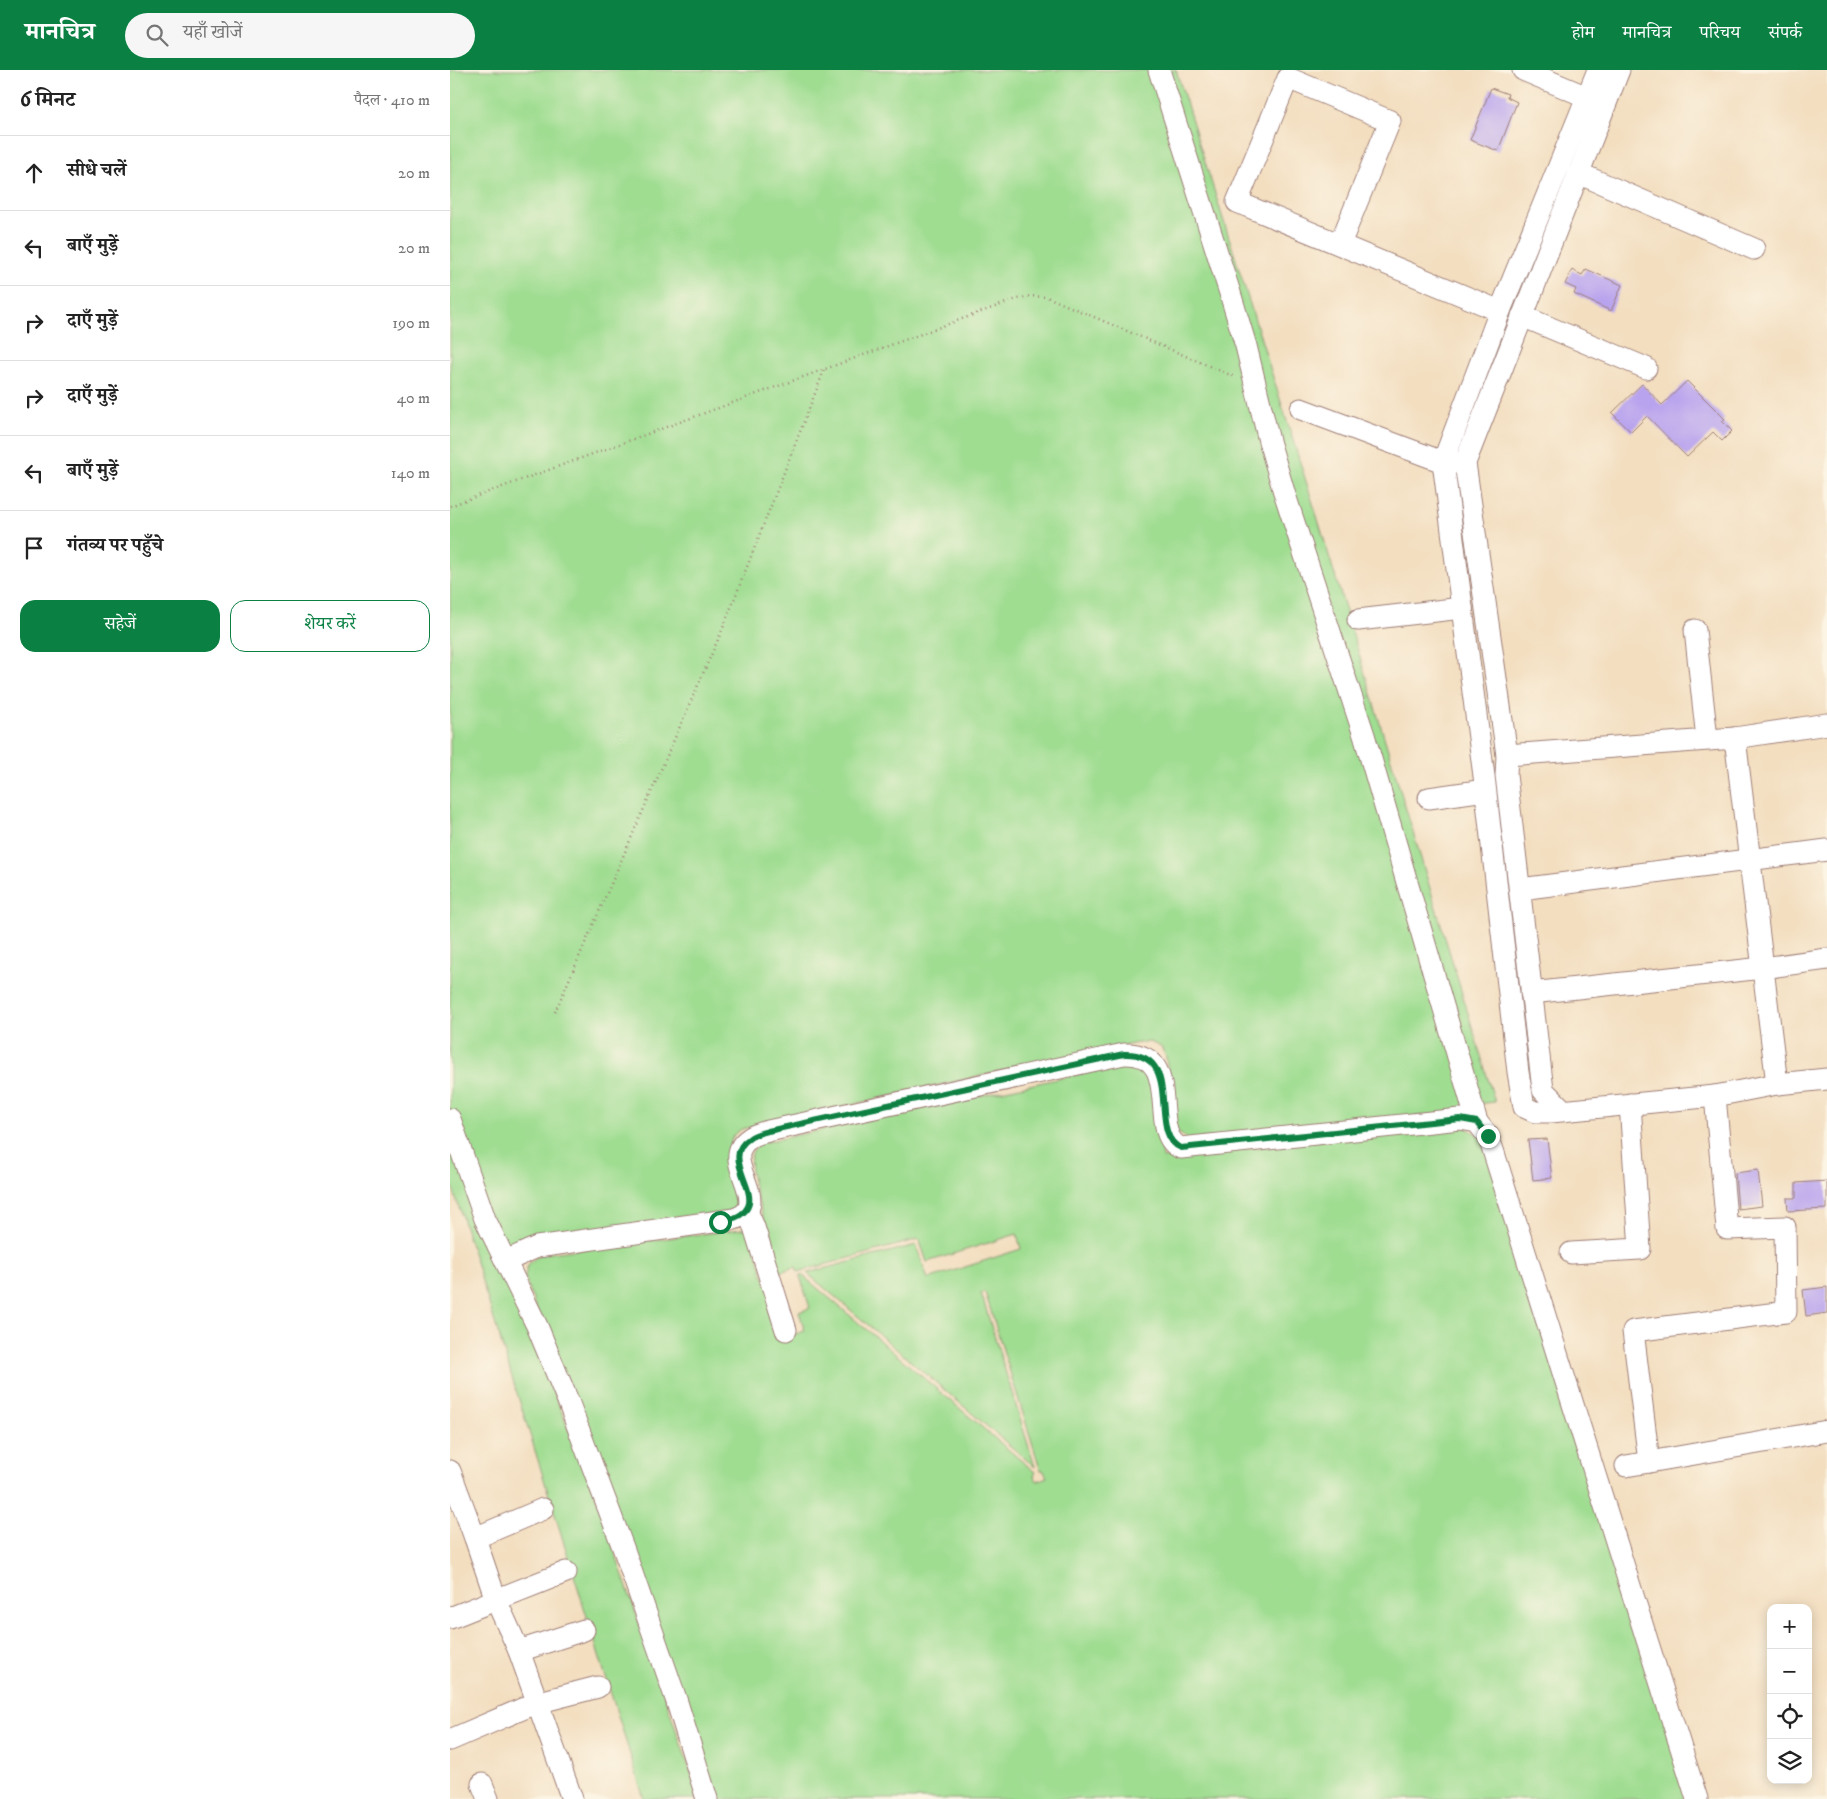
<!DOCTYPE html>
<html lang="hi">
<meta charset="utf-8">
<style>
body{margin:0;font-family:"IM FELL DW Pica","Noto Serif Devanagari",serif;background:#f6f6f6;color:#222}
.controls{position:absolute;right:15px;bottom:15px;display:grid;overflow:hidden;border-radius:10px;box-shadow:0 2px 12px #0003}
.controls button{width:45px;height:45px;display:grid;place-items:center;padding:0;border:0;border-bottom:1px solid #e0e0e0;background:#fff;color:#222;font:25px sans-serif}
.stop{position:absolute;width:15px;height:15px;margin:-11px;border:4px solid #0b8043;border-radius:50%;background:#fff}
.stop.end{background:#0b8043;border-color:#fff;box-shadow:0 1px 5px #0008}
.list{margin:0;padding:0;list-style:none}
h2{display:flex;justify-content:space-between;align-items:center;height:65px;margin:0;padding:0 20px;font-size:21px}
h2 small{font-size:16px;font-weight:400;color:#767676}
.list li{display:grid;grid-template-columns:32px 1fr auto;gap:15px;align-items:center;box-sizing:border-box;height:75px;padding:0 20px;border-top:1px solid #e0e0e0}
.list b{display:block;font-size:19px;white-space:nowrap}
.list em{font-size:16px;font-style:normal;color:#767676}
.actions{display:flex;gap:10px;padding:15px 20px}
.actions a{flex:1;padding:11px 0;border:1px solid #0b8043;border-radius:15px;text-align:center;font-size:18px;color:#0b8043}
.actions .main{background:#0b8043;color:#fff}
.icon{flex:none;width:28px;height:28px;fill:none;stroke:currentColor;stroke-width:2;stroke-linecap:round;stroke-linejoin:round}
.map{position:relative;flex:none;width:1377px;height:1729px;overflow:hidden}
header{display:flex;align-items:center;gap:30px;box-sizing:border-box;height:70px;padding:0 25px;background:#0b8043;color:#fff}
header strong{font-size:24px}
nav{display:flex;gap:28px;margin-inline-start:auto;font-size:18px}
.search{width:350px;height:45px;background:#f6f6f6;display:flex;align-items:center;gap:12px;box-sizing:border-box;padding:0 18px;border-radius:28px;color:#767676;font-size:19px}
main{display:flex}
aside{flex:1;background:#fff}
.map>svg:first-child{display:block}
.green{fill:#9fdd91;stroke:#747e5e}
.building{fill:#b8a3ee}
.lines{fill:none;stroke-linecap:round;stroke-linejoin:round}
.minor-casing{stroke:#9e7e76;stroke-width:23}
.path{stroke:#9e7e76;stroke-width:2.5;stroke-dasharray:1 4;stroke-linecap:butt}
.minor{stroke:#fff;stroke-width:21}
.route{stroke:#0b8043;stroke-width:6}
</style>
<header>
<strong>मानचित्र</strong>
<div class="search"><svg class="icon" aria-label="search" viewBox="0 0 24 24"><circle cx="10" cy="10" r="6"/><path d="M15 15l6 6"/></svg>यहाँ खोजें</div>
<nav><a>होम</a><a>मानचित्र</a><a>परिचय</a><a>संपर्क</a></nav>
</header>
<main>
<aside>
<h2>6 मिनट<small>पैदल · 410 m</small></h2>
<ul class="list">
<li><svg class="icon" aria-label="ahead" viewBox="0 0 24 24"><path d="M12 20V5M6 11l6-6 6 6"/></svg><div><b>सीधे चलें</b></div><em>20 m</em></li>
<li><svg class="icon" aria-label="left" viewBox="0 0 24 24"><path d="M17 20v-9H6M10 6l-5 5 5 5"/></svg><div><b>बाएँ मुड़ें</b></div><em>20 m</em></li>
<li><svg class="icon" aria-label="right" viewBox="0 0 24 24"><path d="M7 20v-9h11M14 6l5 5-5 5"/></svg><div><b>दाएँ मुड़ें</b></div><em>190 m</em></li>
<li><svg class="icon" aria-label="right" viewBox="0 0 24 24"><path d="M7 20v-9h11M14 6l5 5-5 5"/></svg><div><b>दाएँ मुड़ें</b></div><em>40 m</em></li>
<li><svg class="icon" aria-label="left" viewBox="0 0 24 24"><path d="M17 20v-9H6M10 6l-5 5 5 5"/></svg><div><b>बाएँ मुड़ें</b></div><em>140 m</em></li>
<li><svg class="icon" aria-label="arrive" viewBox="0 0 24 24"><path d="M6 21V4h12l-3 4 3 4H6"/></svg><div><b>गंतव्य पर पहुँचे</b></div></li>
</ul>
<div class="actions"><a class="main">सहेजें</a><a>शेयर करें</a></div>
</aside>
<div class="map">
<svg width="1377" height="1729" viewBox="0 0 1377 1729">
<rect width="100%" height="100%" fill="#fcf5e5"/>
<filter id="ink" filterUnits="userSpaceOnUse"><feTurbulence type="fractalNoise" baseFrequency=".02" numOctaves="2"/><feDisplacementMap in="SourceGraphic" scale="10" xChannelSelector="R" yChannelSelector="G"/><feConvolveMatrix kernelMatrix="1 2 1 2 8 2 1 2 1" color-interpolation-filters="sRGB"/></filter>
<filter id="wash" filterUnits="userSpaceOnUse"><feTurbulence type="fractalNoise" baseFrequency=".0096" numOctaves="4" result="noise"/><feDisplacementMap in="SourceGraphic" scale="20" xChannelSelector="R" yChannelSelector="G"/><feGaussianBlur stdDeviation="1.12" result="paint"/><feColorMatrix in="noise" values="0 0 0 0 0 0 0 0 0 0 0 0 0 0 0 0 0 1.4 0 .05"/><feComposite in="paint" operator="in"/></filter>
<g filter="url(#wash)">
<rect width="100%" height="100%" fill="#f3dec0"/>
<g class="green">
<path d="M0 0H726L866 443 1045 1032 1017 1035 1018 1041 738 1070 725 1060 716 987 711 977 700 972 688 973 606 989 292 1059C289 1061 285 1063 283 1066 275 1079 288 1120 290 1136L281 1142 57 1173 71 1241 145 1425 250 1729H194L0 1109Z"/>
<path d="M681 993C684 995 688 996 691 998 710 1012 709 1065 713 1088L1001 1056 1015 1057 1033 1068 1243 1729H265L75 1208C76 1194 80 1191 92 1184L299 1158 333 1268 355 1261 349 1242 360 1238 350 1206 352 1205 586 1403 584 1405 587 1411 597 1407 593 1400 591 1401 535 1222 531 1223 585 1397 357 1203 466 1175 478 1209 571 1179 567 1164 477 1192 469 1169 348 1202 346 1197 323 1204 309 1155 315 1153C311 1137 294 1096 303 1081 305 1077 308 1075 311 1073Z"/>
</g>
<g id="blocks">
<g class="building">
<path d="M1041 18 1058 24 1057 27 1067 32 1048 81 1020 70Z"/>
<path d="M1136 199 1172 215 1161 241 1124 224 1126 219 1115 214 1122 200 1132 205Z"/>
<path d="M1237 311 1275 349 1272 351 1282 361 1272 371 1263 362 1237 387 1197 346 1181 362 1162 343 1192 314 1212 335Z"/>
<path d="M1097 1069 1102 1108 1083 1110 1078 1070Z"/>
<path d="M1308 1100 1312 1136 1288 1139 1285 1103Z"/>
<path d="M1377 1111V1139L1338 1141 1337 1128H1346V1113Z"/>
<path d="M1377 1217V1243L1356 1246 1353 1220Z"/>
</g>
</g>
</g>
<g filter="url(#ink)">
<use href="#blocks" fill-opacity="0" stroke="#9e7e76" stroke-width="1"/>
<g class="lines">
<g class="minor-casing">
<g id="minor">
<path d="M709 0 780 223 796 276 819 371 834 422 914 665 1027 1052"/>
<path d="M1073 0 1137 27"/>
<path d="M1148 0 1050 241 993 392 1034 706 1068 1002 1074 1037 1085 1042H1101L1265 1026 1327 1014 1377 1009"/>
<path d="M1128 103 1304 179"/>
<path d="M890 174 940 51 838 8 787 132 1050 241"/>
<path d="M1072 246 1196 298"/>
<path d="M851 339 993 392 1007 393"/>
<path d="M908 550 1012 538"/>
<path d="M1245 560 1257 669"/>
<path d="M1285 668 1327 1014"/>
<path d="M1057 685 1285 668 1377 654"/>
<path d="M979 728 1035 720"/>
<path d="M1070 819 1377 780"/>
<path d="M1081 923 1313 898 1377 889"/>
<path d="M1113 1040 1093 1020 1056 705 1057 685 1015 393 1169 0"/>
<path d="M0 1049 35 1149 87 1256 118 1331 174 1480 226 1629 257 1729"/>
<path d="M297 1141 304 1157 336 1260"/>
<path d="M1121 1183 1190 1179 1180 1034"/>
<path d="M56 1191 87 1177 284 1149C290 1147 297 1143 299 1137 306 1116 272 1086 300 1068 305 1064 312 1063 318 1061L674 984C736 982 696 1064 731 1078L1010 1049 1027 1052 1038 1066 1043 1080 1247 1729"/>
<path d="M1199 1392 1183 1261 1336 1242 1335 1157 1277 1159 1265 1026"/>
<path d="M1176 1396 1377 1361"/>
<path d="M0 1401 25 1468 46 1530 69 1581 122 1729"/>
<path d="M25 1468 93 1439"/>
<path d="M0 1548 116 1502"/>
<path d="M69 1581 134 1560"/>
<path d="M0 1670 86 1633 148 1617"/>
<path d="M32 1714 38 1729"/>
</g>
</g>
<g class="path">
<path d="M0 436 564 230 580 226 597 227 785 307"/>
<path d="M105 942 273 558 375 298"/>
</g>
<use href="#minor" class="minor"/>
</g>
</g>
<g class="lines" filter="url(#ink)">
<path class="route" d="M270 1152C338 1139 261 1092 300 1068 305 1064 312 1063 318 1061L674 984C736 982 696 1064 731 1078L1010 1049 1027 1052 1038 1066"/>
</g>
</svg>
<div class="controls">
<button>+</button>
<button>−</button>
<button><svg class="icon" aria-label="locate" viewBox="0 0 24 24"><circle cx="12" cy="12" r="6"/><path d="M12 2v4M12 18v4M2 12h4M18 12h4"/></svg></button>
<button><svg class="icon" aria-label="layers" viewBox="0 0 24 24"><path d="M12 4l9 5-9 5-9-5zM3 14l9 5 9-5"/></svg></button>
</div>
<div class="stop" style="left:270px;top:1152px"></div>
<div class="stop end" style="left:1038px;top:1066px"></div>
</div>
</main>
